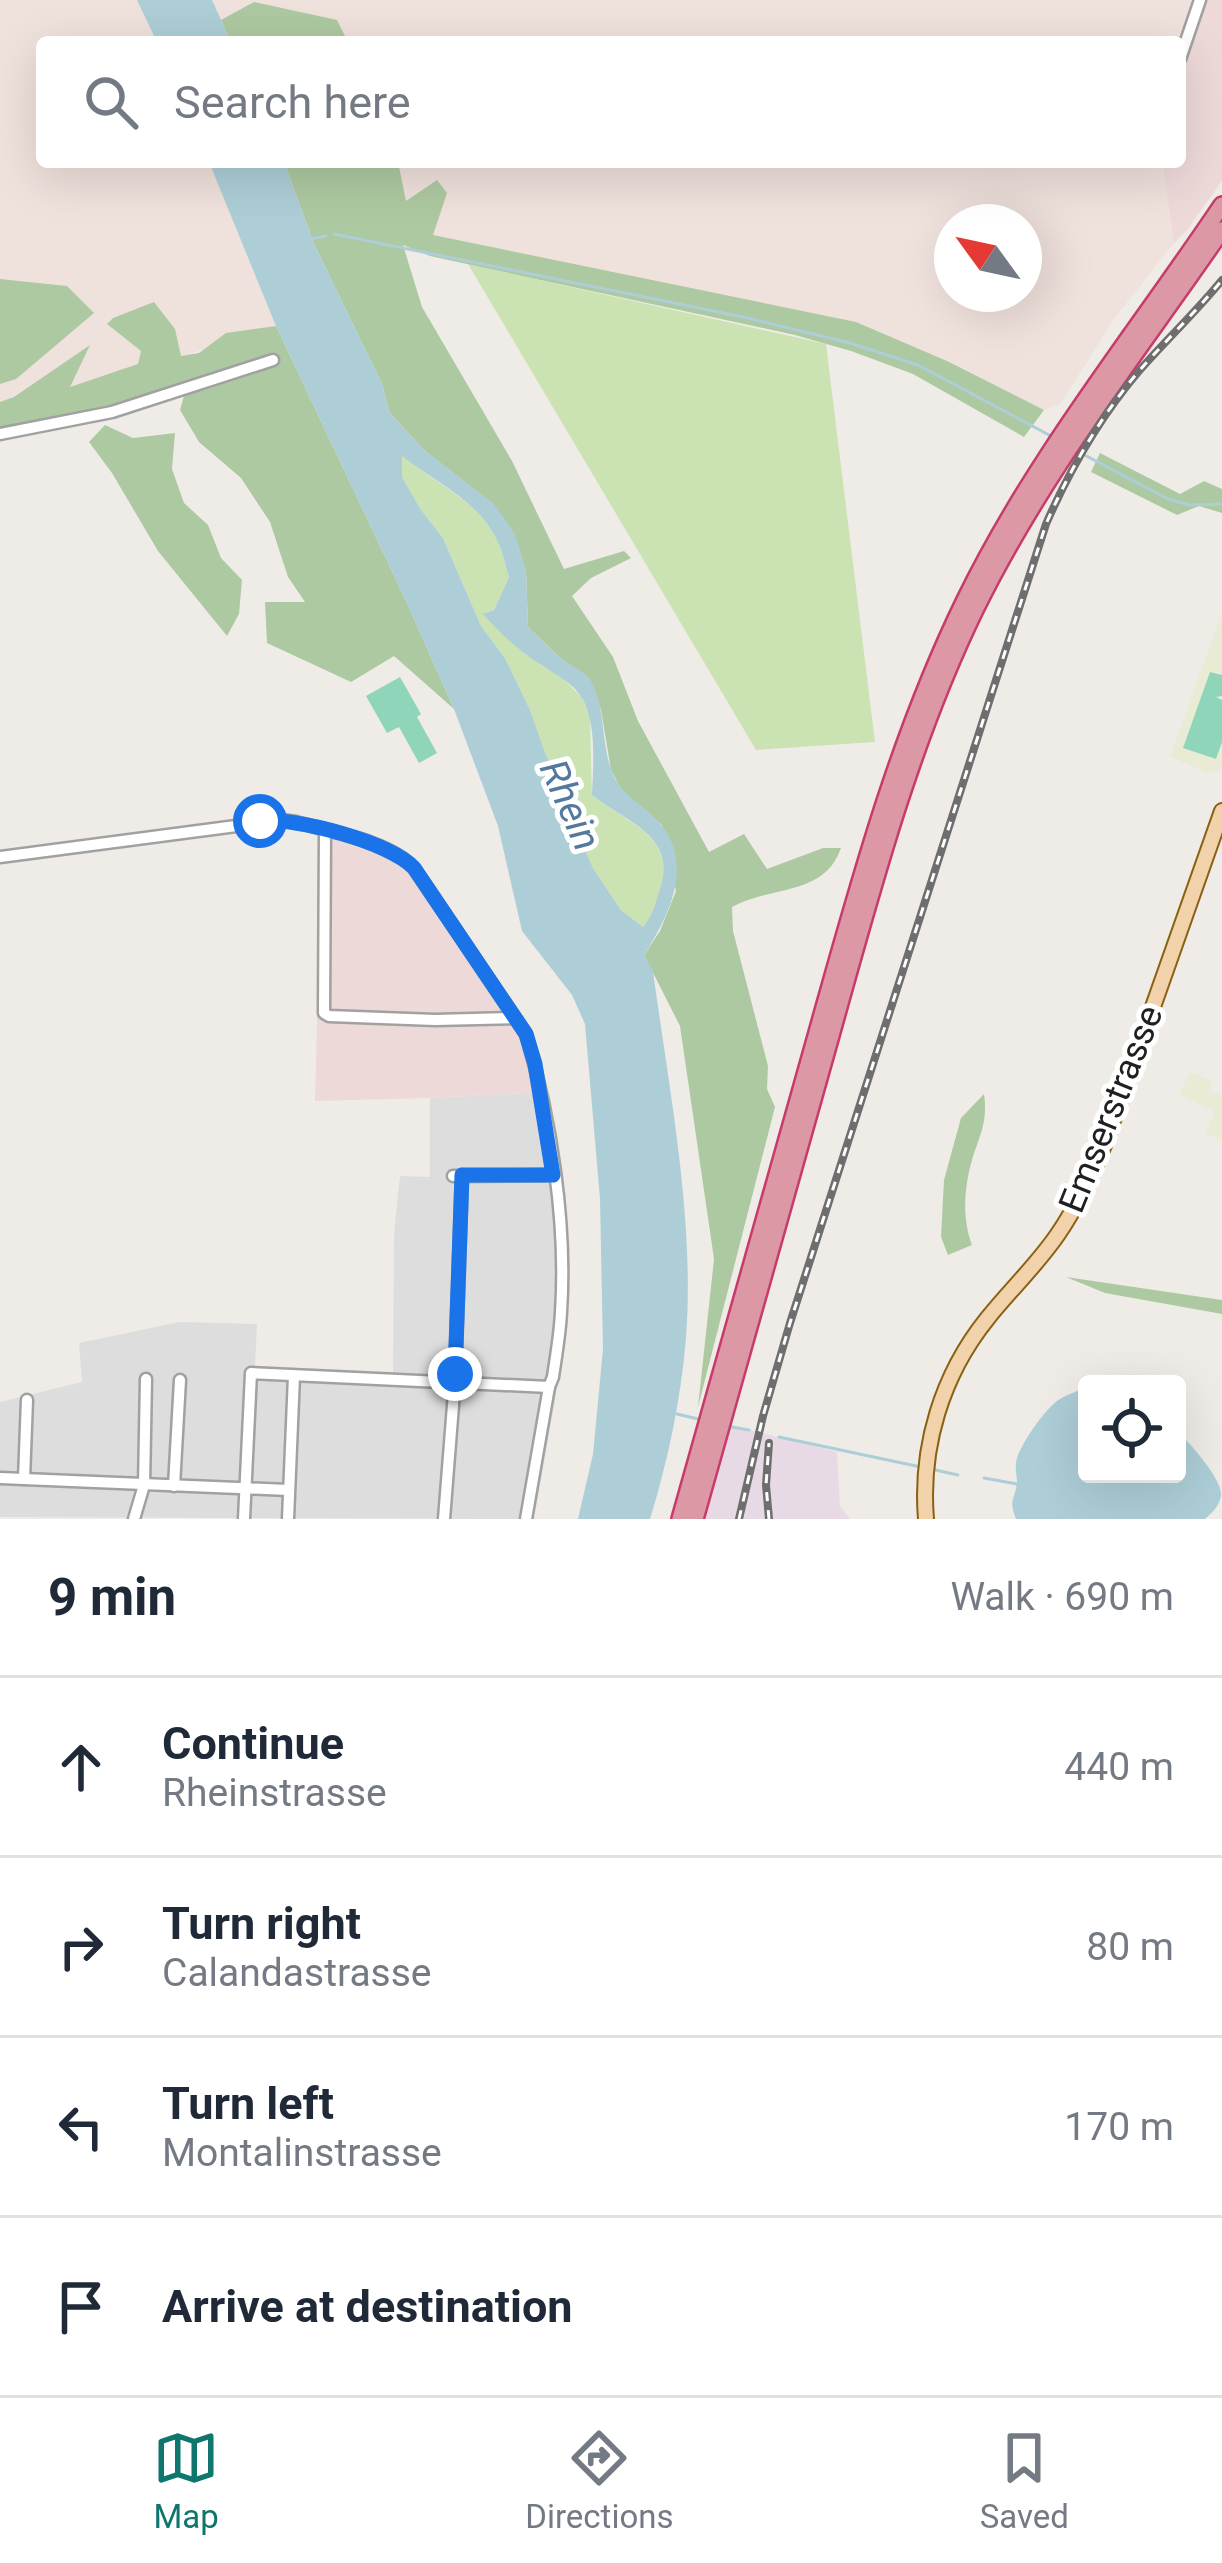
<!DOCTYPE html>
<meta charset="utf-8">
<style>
body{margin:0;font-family:Roboto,sans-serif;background:#f6f6f7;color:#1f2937}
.controls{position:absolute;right:36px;bottom:36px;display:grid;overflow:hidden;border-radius:12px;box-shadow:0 12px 48px #0002}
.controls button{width:108px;height:108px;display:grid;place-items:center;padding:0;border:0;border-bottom:3px solid #e0e1e3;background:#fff;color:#1f2937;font:60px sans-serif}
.compass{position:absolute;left:934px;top:204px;width:108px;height:108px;border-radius:50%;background:#fff;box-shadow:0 12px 48px #0002;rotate:303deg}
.stop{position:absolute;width:36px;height:36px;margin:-27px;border:9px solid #1a73e8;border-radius:50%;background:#fff}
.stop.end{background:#1a73e8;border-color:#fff;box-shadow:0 3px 12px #0008}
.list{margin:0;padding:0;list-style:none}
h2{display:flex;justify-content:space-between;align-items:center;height:156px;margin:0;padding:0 48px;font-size:51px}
h2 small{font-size:39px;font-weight:400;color:#747a83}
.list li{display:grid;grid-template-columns:78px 1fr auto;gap:36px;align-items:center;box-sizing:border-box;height:180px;padding:0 48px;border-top:3px solid #e0e1e3}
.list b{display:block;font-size:45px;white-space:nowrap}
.list p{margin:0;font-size:39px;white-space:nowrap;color:#747a83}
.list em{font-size:39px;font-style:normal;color:#747a83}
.icon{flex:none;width:66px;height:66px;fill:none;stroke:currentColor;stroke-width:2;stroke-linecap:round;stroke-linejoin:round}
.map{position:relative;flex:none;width:1222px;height:1519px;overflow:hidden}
.search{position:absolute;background:#fff;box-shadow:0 12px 48px #0002;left:36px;right:36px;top:36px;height:132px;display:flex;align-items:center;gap:30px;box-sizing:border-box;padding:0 42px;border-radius:12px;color:#747a83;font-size:45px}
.sheet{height:876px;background:#fff}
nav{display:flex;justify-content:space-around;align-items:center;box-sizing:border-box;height:168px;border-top:3px solid #e0e1e3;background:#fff;font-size:33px;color:#747a83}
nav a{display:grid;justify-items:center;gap:6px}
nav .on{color:#0f766e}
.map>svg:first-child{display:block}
.residential{fill:#dedddd}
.commercial{fill:#eed9d9}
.industrial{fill:#e7dae5}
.military{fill:#efe1dc;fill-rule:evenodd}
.farmland{fill:#eaebd5}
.grass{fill:#cbe3b3}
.forest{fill:#adc9a1}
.pitch{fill:#8fd5b9}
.water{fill:#adced7;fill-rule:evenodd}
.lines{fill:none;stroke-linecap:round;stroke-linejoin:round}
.stream{stroke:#adced7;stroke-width:3}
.minor-casing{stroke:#a1a1a1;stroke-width:15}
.major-casing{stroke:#896112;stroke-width:18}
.highway-casing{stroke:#c73b6c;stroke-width:20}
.minor{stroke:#fff;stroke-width:10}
.major{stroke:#f1d2aa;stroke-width:14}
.highway{stroke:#dd98a6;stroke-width:15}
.rail-casing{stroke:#6e6e6e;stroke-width:8}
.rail{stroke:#fff;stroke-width:3;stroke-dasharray:9;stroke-linecap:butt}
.route{stroke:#1a73e8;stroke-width:15}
.labels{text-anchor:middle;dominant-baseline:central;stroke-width:10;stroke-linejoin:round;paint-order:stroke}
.street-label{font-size:36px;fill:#202020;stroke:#fff}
.water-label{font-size:39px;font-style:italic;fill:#54799d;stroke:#fff}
</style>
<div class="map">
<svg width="1222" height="1519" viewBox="0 0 1222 1519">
<rect width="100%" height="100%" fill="#efece7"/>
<path class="residential" d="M546 1092 565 1314 556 1394 534 1519 0 1517V1402L82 1382 79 1343 180 1322 257 1324 255 1366 393 1372 394 1234 400 1176 430 1177V1098Z"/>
<g class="commercial">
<path d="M1196 0H1222V181L1187 230 1174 243 1162 162H1180V47Z"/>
<path d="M322 826 394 848 510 1004 546 1092 430 1098 315 1101Z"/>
</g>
<path class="industrial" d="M731 1425 837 1452 840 1506 850 1519H705Z"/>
<g class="military">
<path d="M0 0H1196L1180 47V42H42V162H277L276 326 33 404 0 408Z"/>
<path d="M306 162H1162L1174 243 1114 319 1061 403 1044 410 947 361 432 235ZM952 222H1024V294H952Z"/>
</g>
<g class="farmland">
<path d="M1222 612V768L1211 774 1170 757Z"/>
<path d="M1190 1072 1211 1080 1210 1091 1222 1096V1141L1206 1133 1215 1112 1179 1094Z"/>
</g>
<g class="grass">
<path d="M468 264 826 344 875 742 756 750Z"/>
<path d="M402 454C432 484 478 499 497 539 503 551 505 565 509 577L494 610 484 614 541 665 561 676 582 698 590 718 592 795C629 825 679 836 659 893 655 905 652 917 643 927L621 910 593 868 579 837 571 800 546 755 530 710 505 658 481 626 443 538 421 510 402 477Z"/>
</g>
<g class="forest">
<path d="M254 2 337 20 348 42H231L221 20Z"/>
<path d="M284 162H398L406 201 437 180 447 193 433 235 856 322 947 361 1044 410 1024 437 913 374 851 351 795 335 430 256 403 245 422 307 512 461 564 569 624 551 631 558 591 578 572 596 613 657 638 721 709 852 744 834 767 869 823 848H841C824 897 771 885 732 907L733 931 768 1066 767 1089 775 1107 698 1407 714 1259 680 1026 644 955 660 931 676 891 662 825 623 793 611 770 601 710 589 678 559 657 528 627 526 570 493 504 425 451 389 412 382 384 314 244Z"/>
<path d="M0 279 67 286 94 313 16 379 0 384Z"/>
<path d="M154 302 175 329 181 356 199 353 226 333 276 326 407 603 454 709 394 656 351 682 267 643 265 602H305L288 577 270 522 241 478 199 442 180 410 186 389 117 406 0 427V402L14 397 90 345 70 387 138 364 141 351 107 324 113 318Z"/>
<path d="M105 425 133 438 175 433 172 469 184 503 208 525 221 558 242 580 239 614 227 636 158 551 112 473 89 442Z"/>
<path d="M1100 453 1180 494 1204 481 1222 489V513L1199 506 1177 515 1091 472Z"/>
<path d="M984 1094C988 1122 980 1134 972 1160 964 1188 962 1218 972 1245L948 1255 941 1237 944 1180 961 1118Z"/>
<path d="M1066 1277 1222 1300V1314L1105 1293Z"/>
</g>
<g class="pitch">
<path d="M1210 672 1222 675V696L1216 697 1222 700V742L1216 759 1183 748Z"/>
<path d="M400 677 421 714 417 717 437 753 419 763 399 727 387 733 366 696Z"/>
</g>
<g class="water">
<path d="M137 0H212L231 42H157Z"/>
<path d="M209 162H284L314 244 382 384 389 412 425 451 494 504 515 534 526 570 528 627C539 637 549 649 562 659 571 666 585 671 591 681 606 709 601 743 612 772 622 798 646 805 662 826 694 866 668 918 644 955L653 971C669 1090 695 1218 686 1338 681 1399 668 1461 650 1519H578L593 1454 603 1349 600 1199 585 1024 572 995 522 931 498 826 454 709 407 603 276 326ZM402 456C433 481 479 501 497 540 503 551 505 565 509 577L494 610 483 614C500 633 518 650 540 664 556 675 574 683 583 700 597 727 593 766 592 795 629 824 679 836 659 892 655 905 652 916 643 927L621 910 593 868 579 837 571 800 546 755 530 710 505 658 481 626 443 538 421 510 402 477Z"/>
<path d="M1087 1387V1474H1177V1430C1189 1443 1222 1478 1221 1495 1220 1505 1213 1512 1205 1519H1016C1008 1499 1015 1501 1017 1482 1017 1476 1015 1470 1016 1463 1017 1448 1047 1406 1060 1399 1068 1394 1078 1391 1087 1387Z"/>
</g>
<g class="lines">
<g class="stream">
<path d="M334 234 748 318 850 343 918 365 1051 436"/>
<path d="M310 239 326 236"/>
<path d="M1075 450 1168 499 1189 505 1222 504"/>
<path d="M677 1414 698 1419"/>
<path d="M732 1427 749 1430"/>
<path d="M779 1437 921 1467"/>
<path d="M931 1469 958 1475"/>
<path d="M984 1478 1017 1484"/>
</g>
<g class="minor-casing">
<g id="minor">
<path d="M1180 59 1200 0"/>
<path d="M0 434 112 412 273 360"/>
<path d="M325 830 324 1013 329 1016 435 1020 515 1018"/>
<path d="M0 857 282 820 296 822C331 832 389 841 414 868L526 1034C551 1120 567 1223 561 1312 560 1334 556 1356 553 1377L549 1387 526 1519"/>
<path d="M453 1176 553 1175"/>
<path d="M0 1478 288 1490"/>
<path d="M24 1479 27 1400"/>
<path d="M174 1486 180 1380"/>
<path d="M134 1519 144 1485 146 1379"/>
<path d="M244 1519 251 1373 549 1387"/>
<path d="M288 1519 294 1376"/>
<path d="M444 1519 455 1380 462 1175"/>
</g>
</g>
<g class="major-casing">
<path id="major" d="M926 1519C920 1447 942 1375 987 1319 1010 1290 1037 1265 1058 1234 1078 1205 1092 1174 1105 1143L1222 811"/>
</g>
<g class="highway-casing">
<g id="highway">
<path d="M680 1519C726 1356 772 1192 818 1029 859 883 898 737 965 600 1034 458 1134 336 1222 205"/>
<path d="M695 1519C740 1359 785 1199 830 1039 871 893 909 746 975 610 1042 473 1136 355 1222 230"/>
</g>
</g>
<use href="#minor" class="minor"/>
<use href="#major" class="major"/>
<use href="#highway" class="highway"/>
<g class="rail-casing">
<g id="rail">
<path d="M739 1519 763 1416 790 1323 1046 524C1070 469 1100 417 1139 371 1166 340 1196 312 1222 280"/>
<path d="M769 1519 766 1485 769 1443"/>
</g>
</g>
<use href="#rail" class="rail"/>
</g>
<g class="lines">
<path class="route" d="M260 821C296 817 389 842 414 868L526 1034 535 1064 553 1175H462L455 1374"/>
</g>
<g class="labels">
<g class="street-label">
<text transform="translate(1111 1109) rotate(-68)">Emserstrasse</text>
</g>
<g class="water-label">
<text transform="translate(570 805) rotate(66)">Rhein</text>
</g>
</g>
</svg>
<div class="controls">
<button><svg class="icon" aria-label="locate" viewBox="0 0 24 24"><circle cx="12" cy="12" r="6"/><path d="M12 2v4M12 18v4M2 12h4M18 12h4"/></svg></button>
</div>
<svg class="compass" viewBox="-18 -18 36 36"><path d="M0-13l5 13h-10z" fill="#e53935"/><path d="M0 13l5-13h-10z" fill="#747a83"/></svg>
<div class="stop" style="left:260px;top:821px"></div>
<div class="stop end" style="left:455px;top:1374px"></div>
<div class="search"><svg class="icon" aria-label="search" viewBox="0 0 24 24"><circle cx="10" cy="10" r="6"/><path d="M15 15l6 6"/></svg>Search here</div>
</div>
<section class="sheet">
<h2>9 min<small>Walk · 690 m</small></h2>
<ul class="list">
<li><svg class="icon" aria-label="ahead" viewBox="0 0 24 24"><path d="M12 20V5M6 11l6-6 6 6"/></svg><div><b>Continue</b><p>Rheinstrasse</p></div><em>440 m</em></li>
<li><svg class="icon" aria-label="right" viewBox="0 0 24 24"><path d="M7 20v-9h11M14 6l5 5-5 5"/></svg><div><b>Turn right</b><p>Calandastrasse</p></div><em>80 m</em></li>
<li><svg class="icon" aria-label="left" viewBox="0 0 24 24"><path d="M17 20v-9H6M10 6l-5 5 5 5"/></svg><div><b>Turn left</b><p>Montalinstrasse</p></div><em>170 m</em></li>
<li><svg class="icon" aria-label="arrive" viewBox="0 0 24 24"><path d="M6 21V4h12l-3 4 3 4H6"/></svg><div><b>Arrive at destination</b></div></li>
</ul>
</section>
<nav>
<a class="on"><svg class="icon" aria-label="map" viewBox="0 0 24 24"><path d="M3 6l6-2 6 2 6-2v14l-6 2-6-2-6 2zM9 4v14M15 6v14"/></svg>Map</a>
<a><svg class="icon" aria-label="directions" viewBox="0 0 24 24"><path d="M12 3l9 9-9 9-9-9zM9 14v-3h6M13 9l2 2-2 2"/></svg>Directions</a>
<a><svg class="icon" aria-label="saved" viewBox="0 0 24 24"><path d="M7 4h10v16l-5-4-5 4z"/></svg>Saved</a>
</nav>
